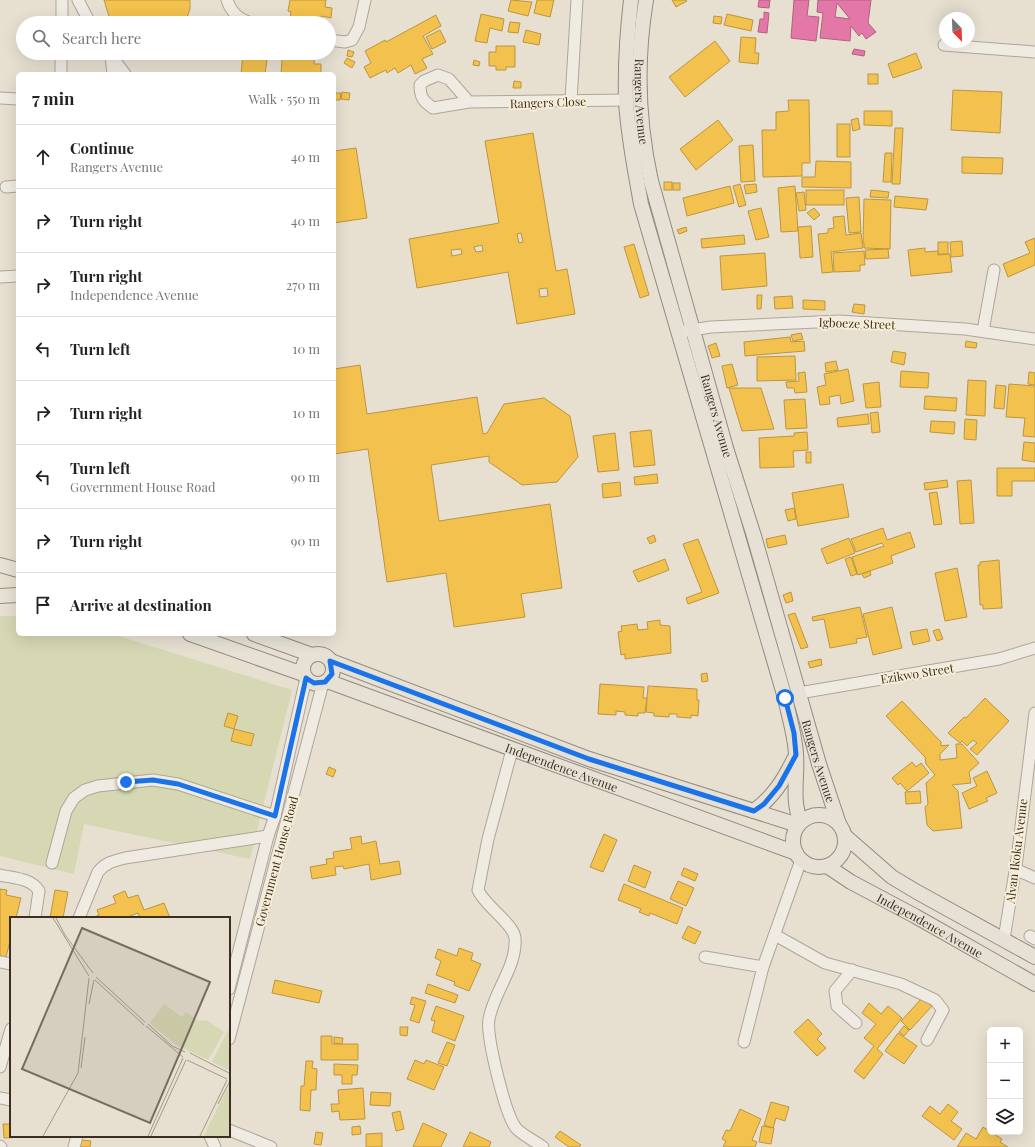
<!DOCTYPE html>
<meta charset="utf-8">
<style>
body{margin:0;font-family:"Playfair Display",serif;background:#f2f2f2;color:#222}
.controls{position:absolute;right:12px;bottom:12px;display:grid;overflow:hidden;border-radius:6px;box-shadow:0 4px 16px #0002}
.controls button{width:36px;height:36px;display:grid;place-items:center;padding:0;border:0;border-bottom:1px solid #e0e0e0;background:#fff;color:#222;font:20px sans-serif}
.compass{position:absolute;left:939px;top:12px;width:36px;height:36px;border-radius:50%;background:#fff;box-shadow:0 4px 16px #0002;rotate:157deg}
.stop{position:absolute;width:12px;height:12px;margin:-9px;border:3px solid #1a73e8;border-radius:50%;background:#fff}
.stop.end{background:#1a73e8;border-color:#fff;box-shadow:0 1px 4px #0008}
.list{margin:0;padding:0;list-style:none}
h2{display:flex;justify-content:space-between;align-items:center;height:52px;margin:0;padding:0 16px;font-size:17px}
h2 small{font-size:13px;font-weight:400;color:#767676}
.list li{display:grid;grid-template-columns:26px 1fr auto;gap:12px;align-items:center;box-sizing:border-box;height:64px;padding:0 16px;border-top:1px solid #e0e0e0}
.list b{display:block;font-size:15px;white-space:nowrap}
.list p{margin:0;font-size:13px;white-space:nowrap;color:#767676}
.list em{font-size:13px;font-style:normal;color:#767676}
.icon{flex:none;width:22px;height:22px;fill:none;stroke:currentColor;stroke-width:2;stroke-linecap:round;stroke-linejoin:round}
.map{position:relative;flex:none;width:1035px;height:1147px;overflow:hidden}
.search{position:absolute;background:#fff;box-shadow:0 4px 16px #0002;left:16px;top:16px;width:320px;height:44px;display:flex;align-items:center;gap:10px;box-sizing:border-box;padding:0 14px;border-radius:22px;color:#767676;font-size:15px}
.panel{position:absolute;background:#fff;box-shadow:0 4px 16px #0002;left:16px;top:72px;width:320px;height:564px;border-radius:6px}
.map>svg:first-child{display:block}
.green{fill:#d6d7b3}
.homes{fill:#f2c14e;stroke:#bc9540;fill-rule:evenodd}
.health{fill:#e377a8;stroke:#b1617f;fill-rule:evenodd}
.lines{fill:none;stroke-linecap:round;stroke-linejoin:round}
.minor-casing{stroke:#ada599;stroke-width:13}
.major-casing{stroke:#928b80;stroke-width:16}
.minor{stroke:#efebe3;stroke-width:11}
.major{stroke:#e6e1d4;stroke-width:14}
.route{stroke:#1a73e8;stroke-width:5}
.labels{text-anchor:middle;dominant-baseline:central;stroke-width:4;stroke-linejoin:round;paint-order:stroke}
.street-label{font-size:12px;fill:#3d2e20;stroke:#f7eed8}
.inset-road{fill:none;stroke:#a3998a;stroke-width:1}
.view{fill:#786c5e;fill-opacity:0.15;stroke:#786c5e;stroke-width:2}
.inset-edge{fill:none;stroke:#3d2e20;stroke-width:2}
</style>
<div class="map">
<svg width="1035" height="1147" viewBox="0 0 1035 1147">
<rect width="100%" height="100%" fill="#e7e0d1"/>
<path class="green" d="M0 616H18V634H112L292 690 250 859 84 824 74 874 0 856Z"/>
<g class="homes">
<path d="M104 0H190V9L185 23H111Z"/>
<path d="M290 0H326L325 7 332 8 331 18 322 16 321 23H297V21L290 20 291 12 288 11Z"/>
<path d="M511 0 532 2 528 16 508 11Z"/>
<path d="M537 0H554L550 17 534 13Z"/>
<path d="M672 0H686L687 1 676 7Z"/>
<path d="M481 14 504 19 502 31 490 28 487 43 475 41Z"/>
<path d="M727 14 753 20 751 31 724 25Z"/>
<path d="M436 15 441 26 423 36 433 54 422 59 427 68 415 74 411 65 398 73 395 68 387 73 386 70 370 78 364 67 371 63 365 51 385 40 386 42Z"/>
<path d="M714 16 722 17 721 24 713 23Z"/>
<path d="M510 22 520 23 518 33 508 32Z"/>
<path d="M440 30 446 42 432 49 426 37Z"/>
<path d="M526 30 541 34 539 45 523 42Z"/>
<path d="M741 37 756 38 755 53H759L758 64 739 62Z"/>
<path d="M715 41 730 61 685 97 669 77Z"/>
<path d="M496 46H515V67H506V70H496V66H489V52H496Z"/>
<path d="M348 50 354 52 352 57 347 56Z"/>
<path d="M243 53H268L265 74H241Z"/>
<path d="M285 53 315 54 314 64H321V74H281L282 59H285Z"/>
<path d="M916 53 922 68 893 78 888 64Z"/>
<path d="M347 58 355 62 352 68 344 63Z"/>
<path d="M474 60 480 62 479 66 473 65Z"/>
<rect x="868" y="74" width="10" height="10"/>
<path d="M514 81 521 82V88H513Z"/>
<path d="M953 90 1002 92 1000 133 951 130Z"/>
<path d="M342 92 350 93 349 100 341 99Z"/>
<path d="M334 93H341L340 100H334Z"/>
<path d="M788 100H809L810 163H802V176L763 177 762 130H776V112L789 111Z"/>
<path d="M864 111H892V126L864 125Z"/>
<path d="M858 118 860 129 853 131 851 120Z"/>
<path d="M718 120 733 140 696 170 680 149Z"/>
<rect x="837" y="124" width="13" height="33"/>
<path d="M895 128H903L900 184H892Z"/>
<path d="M533 133 556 271 567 269 575 314 517 324 508 272 417 288 409 239 499 223 485 141ZM521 233 523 242 519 243 517 234ZM482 245 483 251 476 252 474 247ZM461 249 462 254 452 256 451 250ZM547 288 548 296 540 297 539 289Z"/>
<path d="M753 145 755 181 741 182 739 146Z"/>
<path d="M356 148 367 218 334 223V151Z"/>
<path d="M885 153H892L891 182H883Z"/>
<path d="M962 157 1003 158 1002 174 962 173Z"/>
<path d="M816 161 851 162V188L802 187V177H815Z"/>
<rect x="664" y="182" width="8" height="8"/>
<rect x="673" y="183" width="7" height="7"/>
<path d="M740 184 746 205 739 207 733 186Z"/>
<path d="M756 184 757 192 746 194 744 185Z"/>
<path d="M730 186 734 203 687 216 683 198Z"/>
<path d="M795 186 798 231 781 232 778 188Z"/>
<rect x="806" y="190" width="38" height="15"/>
<path d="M871 190 889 192 888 198 870 197Z"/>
<path d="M804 192 806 210 799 211 796 193Z"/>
<path d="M895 196 928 199 926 210 894 207Z"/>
<path d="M859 197 861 232 849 233 846 198Z"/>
<path d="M864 199 891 200 890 249 864 248V243H863Z"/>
<path d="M761 208 769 237 756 240 748 211Z"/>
<path d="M814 208 820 215 814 220 807 213Z"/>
<path d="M844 216 846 235 861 233 863 248 831 252 833 272 822 273 818 234 828 233V229L834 228 833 217Z"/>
<path d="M811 226 813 257 800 258 798 227Z"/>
<path d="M686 227 687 231 679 234 677 230Z"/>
<path d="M744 235 745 244 702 248 701 239Z"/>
<path d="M1035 238V265L1008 277 1003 264 1030 253 1025 242Z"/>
<path d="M962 241 963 256 951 257 950 242Z"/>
<rect x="938" y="242" width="10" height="12"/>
<path d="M634 244 649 295 640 298 624 247Z"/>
<path d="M925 248V252L938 251V255L950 254 952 272 911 276 908 250Z"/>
<path d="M888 249 889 258 866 259 865 250Z"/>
<path d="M864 251 865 265H860V271L834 272 833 253Z"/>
<path d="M765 253 767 286 722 290 720 256Z"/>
<path d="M757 295H762L761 309H757Z"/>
<path d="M792 296 793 308 775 309 774 297Z"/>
<path d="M803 300 825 301V310L803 309Z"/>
<path d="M854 304 865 305 864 314 852 312Z"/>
<path d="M801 333 803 339 793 341 791 335Z"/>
<path d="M790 337 791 342 804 341 805 351 745 356 744 342Z"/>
<path d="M966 341 977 343 976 348 965 347Z"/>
<path d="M716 343 720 356 712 358 708 346Z"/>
<path d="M893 351 906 353 904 365 891 362Z"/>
<path d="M795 356 796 380 757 381V357Z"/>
<path d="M836 361 838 370 826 372 825 363Z"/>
<path d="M732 364 738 385 727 388 722 366Z"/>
<path d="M360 365 367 414 477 397 483 434 487 433 504 404 544 398 570 416 578 457 557 482 522 485 489 462V456L431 465 439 521 550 504 562 588 521 594 525 617 454 627 446 573 387 582 368 449 334 454V369Z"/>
<path d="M848 369 854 401 841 404 840 395 829 397 830 404 820 405 817 387 826 385 824 374Z"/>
<path d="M901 371 929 373 928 388 900 387Z"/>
<path d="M805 372 807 392 795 393 794 388H787L786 382 799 381 798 373Z"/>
<path d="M1029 372 1035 373V385L1028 384Z"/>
<path d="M968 380 986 381 985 416 966 415Z"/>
<path d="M879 382 881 407 866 408 863 384Z"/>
<path d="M1009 384 1035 386V437L1023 436 1025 418 1006 417Z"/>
<path d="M996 385 1006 386 1004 409 994 408Z"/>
<path d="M729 388H761L774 429 742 431Z"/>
<path d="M925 396 957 398 956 411 924 409Z"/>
<path d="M805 399 807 428 786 429 784 400Z"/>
<path d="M878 412 880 432 872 433 870 413Z"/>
<path d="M868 414 869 424 838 427 837 418Z"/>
<path d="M965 419 977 420 976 440 964 439Z"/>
<path d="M931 421 955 422 954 434 930 432Z"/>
<path d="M651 430 655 465 634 467 630 432Z"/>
<path d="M807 432 808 450 793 451 794 467 760 468 759 438 794 436V433Z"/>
<path d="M615 433 619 470 598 472 593 436Z"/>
<path d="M1024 442 1035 443V462L1022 460Z"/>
<rect x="806" y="452" width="5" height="11"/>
<path d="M997 468H1035V481H1012V496H997Z"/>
<path d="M657 474 658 483 635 485 634 477Z"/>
<path d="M947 480 948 487 925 490 924 483Z"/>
<path d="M971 480 974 523 960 524 957 481Z"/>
<path d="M620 482 621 496 603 498 602 484Z"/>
<path d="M843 484 849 517 798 526 792 493Z"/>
<path d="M937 492 942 524 934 525 929 493Z"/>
<path d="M794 508 796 519 788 521 785 510Z"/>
<path d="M883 528 887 540 910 532 915 547 891 556 893 563 858 575 852 557 884 546 882 543 856 552 851 539Z"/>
<path d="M654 535 656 541 650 544 647 538Z"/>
<path d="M785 535 787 544 768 548 766 539Z"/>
<path d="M849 538 855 553 827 564 821 549Z"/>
<path d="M698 539 719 593 688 604 686 598 702 592 683 544Z"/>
<path d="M851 557 857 574 851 576 845 559Z"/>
<path d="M665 559 669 570 638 582 633 571Z"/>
<path d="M999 560 1002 608 983 609V605H980L978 565H980V562Z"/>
<path d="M957 568 967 617 945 621 935 573Z"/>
<path d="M870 571 871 575 864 578 862 574Z"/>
<path d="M791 592 793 601 786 603 783 595Z"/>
<path d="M860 607 867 637 856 639 857 643 830 648 824 619 813 621 812 617Z"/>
<path d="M892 607 902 648 873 655 863 614Z"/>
<path d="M795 613 808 647 801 649 788 615Z"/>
<path d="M660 620V625L670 626 671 653 625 659V654L621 655 618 632 622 631 621 626 637 624 638 630 648 629 647 622Z"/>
<path d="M927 629 930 641 913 645 910 632Z"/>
<path d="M939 629 943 639 937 641 933 631Z"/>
<path d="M821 659 822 665 810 668 808 662Z"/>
<path d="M707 673 708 681 702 682 701 674Z"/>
<path d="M600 684 644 687 643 698H647L645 713H638V716L625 715V712L616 711V715L598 714Z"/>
<path d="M648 686 697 689V700H699L698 716 691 715V718L677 717V714H669V717L654 716V713L646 712Z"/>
<path d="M985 698 1009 721 977 755 970 749 977 743 973 740 967 746 962 741 960 743 948 733 964 717 966 718Z"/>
<path d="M902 701 941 742V746L949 745 940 754V760L957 758 956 744H962L979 763 969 772 971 783 952 785 958 791 962 828 933 831 927 825 925 807 928 804 926 783 935 775 926 764 925 757 886 716Z"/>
<path d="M228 713 238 716 234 729 224 726Z"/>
<path d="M234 729 254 734 251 746 231 741Z"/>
<path d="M912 762 916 767 921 763 929 773 907 791 900 783 898 785 892 778Z"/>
<path d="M329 767 336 770 333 777 326 774Z"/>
<path d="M987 771 997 793 986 798 988 801 969 809 962 793 977 786 973 778Z"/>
<path d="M920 791 921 803 906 804 905 792Z"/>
<path d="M604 834 617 840 603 872 590 867Z"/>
<path d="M361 836 362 844 376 841 380 864 399 861 401 874 371 880 369 864 344 869 343 866 335 867 336 875 312 879 310 867 327 864 326 859 334 858 333 852 352 849 350 838Z"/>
<path d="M634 865 651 872 645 888 628 881Z"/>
<path d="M684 868 698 874 695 881 681 875Z"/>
<path d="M678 881 694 888 686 906 670 899Z"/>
<path d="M624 884 683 908 677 924 650 913 649 916 639 912 641 909 618 900Z"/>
<path d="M0 889 7 890 6 895 21 898 16 918H11V937L6 957 0 956Z"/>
<path d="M55 890 68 892 63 918H50Z"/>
<path d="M125 891 128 898 138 895 144 910 164 903 170 918H140L138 913 125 918H92L99 915 97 910 116 903 113 896Z"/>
<path d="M688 926 701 932 695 944 682 938Z"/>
<path d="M459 948 473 953 471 960 481 964 469 991 454 985 455 982 436 975 441 961 435 958 438 949 457 956Z"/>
<path d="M275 980 322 991 319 1003 272 993Z"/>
<path d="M428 984 458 995 455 1003 425 993Z"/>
<path d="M412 997 426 1001 419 1023 410 1020 415 1005 410 1004Z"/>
<path d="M922 998 932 1006 910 1030 901 1021Z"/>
<path d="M869 1003 881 1014 888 1006 902 1018 877 1049 883 1054 864 1079 854 1071 874 1046 864 1038 876 1024 862 1013Z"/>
<path d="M436 1006 464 1016 455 1041 432 1032 435 1021 431 1020Z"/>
<path d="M808 1019 822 1034 817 1039 826 1048 817 1056 794 1032Z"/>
<path d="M904 1026 909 1030 904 1036 899 1032Z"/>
<path d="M400 1027H408L407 1036 400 1035Z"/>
<path d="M898 1033 917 1046 904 1064 885 1051Z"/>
<path d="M321 1036H332V1044H358V1060H321Z"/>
<path d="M334 1037 343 1038 342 1044 334 1043Z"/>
<path d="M447 1042 455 1045 447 1066 438 1063Z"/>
<path d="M415 1060 424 1064 426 1060 444 1067 434 1090 407 1079Z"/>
<path d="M306 1061H313L312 1068 317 1069 316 1090H311L310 1111 300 1110 301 1086H304Z"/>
<path d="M334 1064 358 1065 357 1075H352V1084H342V1075H334Z"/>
<path d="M363 1088 365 1119 340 1120 339 1111 332 1112 331 1104H339L338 1090Z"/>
<path d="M371 1092 391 1093 390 1106 370 1105Z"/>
<path d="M771 1102 789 1107 785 1121 776 1118 773 1128 764 1125Z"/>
<path d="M948 1104 958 1112 951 1121 962 1129 954 1140 922 1116 930 1106 940 1114Z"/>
<path d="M740 1109 761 1119 752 1140 757 1142 755 1147H723L726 1141 722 1139 726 1130 730 1131Z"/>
<path d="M400 1111 404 1129 396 1131 392 1113Z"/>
<path d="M423 1123 447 1134 441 1147H413Z"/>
<path d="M3 1124H11V1136L27 1137 4 1138Z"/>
<path d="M360 1126 361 1134 352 1135V1127Z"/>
<path d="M762 1126 774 1128 771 1144 759 1142Z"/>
<path d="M983 1127 1002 1139 1000 1142 1008 1147H957L966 1133 976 1139Z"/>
<path d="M560 1131 581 1145 579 1147H569L555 1137Z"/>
<path d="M316 1132 323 1133 321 1145 314 1144Z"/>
<path d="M470 1132 491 1142 489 1147H463Z"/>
<path d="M382 1133V1147H366V1134Z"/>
<path d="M74 1139 91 1141 90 1147H72Z"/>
</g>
<g class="health">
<path d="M759 0H770L769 8 758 7Z"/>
<path d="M794 0H809L807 16 819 17 816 41 791 38Z"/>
<path d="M818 0H871L868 23 876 32 866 39 862 33 859 36 851 26 850 41 820 38 823 13 817 12ZM837 3 850 19 835 17Z"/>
<path d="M764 12 769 13 767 33 758 32 760 19H764Z"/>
<path d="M854 49 865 51 864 56 852 54Z"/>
</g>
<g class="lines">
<g class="minor-casing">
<g id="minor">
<path d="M78 0 90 23"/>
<path d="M227 0C231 12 238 19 251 23"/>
<path d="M62 23V0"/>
<path d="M329 40 345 42 352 40 359 27 365 0"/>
<path d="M944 45 1035 52"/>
<path d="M109 53 125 74"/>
<path d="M111 56 113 74"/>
<path d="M61 74V53"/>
<path d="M0 98 18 99"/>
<path d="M571 100 577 0"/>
<path d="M469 102 449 79 438 75 424 81 420 85C420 97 423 101 433 108L469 102 626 100"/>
<path d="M6 187 18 186"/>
<path d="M0 277 18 276"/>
<path d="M685 331 711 327 839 321 965 329 1035 339"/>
<path d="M983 331 994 270"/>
<path d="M799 693 999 659 1035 648"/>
<path d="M512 750 488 839 478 890C484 905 514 924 515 938 517 967 494 991 489 1019 486 1036 505 1114 516 1128 522 1135 535 1141 543 1147"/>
<path d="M52 863 66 811 74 798 85 790 98 786 153 780 178 784 275 816"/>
<path d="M1015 869 1035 878"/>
<path d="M0 875C13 878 31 878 39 891L35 918"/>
<path d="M79 918 98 872C105 863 113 861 125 858L268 836"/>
<path d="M775 935 825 963 901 984 935 1000 943 1010 927 1040"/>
<path d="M1030 936 1035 939"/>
<path d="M1004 939 1017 859 1035 713"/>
<path d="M705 957 763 967"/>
<path d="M0 962 11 964"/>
<path d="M852 970 835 991 837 1006 856 1023"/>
<path d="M229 989 268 836 275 816 306 678"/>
<path d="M229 1039 323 683"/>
<path d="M744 1042 763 967 801 860"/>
<path d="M0 1067 11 1029"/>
<path d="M0 1098 11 1100"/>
<path d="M229 1130 271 1147"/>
<path d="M210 1136 215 1147"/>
<path d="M0 1146 1 1147"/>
<path d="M74 1147 77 1136"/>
</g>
</g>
<g class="major-casing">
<g id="major">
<path d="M631 0C627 34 625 67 626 101 628 136 635 170 641 204L785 698C789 717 795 735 796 754 798 777 791 800 801 822"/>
<path id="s1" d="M646 0C636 60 638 122 651 181L726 448 754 536 819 764 839 824"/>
<path d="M0 565 18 570"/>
<path d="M0 596 18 595"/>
<path d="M190 634 303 674"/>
<path d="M254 634 312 655"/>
<circle cx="318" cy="669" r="15"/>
<path d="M331 661 589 759 798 825"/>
<path id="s2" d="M327 681 796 853"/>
<path d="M754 811C773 797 784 780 794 759"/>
<circle cx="819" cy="841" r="26"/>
<path d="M845 836 892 877 917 892 1035 957"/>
<path id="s3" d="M827 866 851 882 915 916 1035 984"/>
</g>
</g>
<use href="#minor" class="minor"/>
<use href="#major" class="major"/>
</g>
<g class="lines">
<path class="route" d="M126 782 153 780 178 784 275 816 306 678 314 683 325 682 332 674 330 661 589 759 754 811 764 804 779 786 796 755 794 733 785 698"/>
</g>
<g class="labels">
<g class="street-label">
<text transform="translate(548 102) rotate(-2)">Rangers Close</text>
<text stroke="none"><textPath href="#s1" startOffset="102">Rangers Avenue</textPath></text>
<text transform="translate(857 323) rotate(2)">Igboeze Street</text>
<text stroke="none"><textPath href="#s1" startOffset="426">Rangers Avenue</textPath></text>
<text transform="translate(917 673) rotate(-9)">Ezikwo Street</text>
<text stroke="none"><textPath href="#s1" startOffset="786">Rangers Avenue</textPath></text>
<text stroke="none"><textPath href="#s2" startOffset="250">Independence Avenue</textPath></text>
<text transform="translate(1016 851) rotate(-83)">Alvan Ikoku Avenue</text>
<text transform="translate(276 861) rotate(-75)">Government House Road</text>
<text stroke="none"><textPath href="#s3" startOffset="119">Independence Avenue</textPath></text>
</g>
</g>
<g transform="translate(10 917)">
<rect width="220" height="220" fill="#e7e0d1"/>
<path d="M154 87 172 100 176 95 189 104 196 103 214 115 198 143 165 127 140 106ZM219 112H220V154L202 145ZM220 167V219H194L202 202Z" fill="#d6d7b3"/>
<path class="inset-road" d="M43 1 79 59M46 1 55 18 83 56M86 60 135 105M85 63 134 108M79 87 84 63M138 107 162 129 175 135M136 109 173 140M180 136 219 156M177 143 217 162M71 151 75 120M208 187 220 164M33 219 68 156 79 61M138 219 173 141M141 219 176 143M190 219 217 163"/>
<path class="view" d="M72 11 200 65 140 206 12 152Z"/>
<rect width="220" height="220" class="inset-edge"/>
</g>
</svg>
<div class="controls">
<button>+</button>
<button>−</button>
<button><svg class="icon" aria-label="layers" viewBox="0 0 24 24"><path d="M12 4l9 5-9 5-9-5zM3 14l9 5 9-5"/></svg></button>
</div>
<svg class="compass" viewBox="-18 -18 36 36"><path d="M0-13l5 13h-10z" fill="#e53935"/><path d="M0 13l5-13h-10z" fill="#767676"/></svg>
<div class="stop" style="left:785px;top:698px"></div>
<div class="stop end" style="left:126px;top:782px"></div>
<div class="search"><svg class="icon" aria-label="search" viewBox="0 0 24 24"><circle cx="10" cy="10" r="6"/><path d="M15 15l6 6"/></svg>Search here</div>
<section class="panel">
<h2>7 min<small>Walk · 550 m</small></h2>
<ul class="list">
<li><svg class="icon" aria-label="ahead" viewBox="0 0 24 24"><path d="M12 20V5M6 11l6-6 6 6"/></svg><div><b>Continue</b><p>Rangers Avenue</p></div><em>40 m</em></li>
<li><svg class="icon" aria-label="right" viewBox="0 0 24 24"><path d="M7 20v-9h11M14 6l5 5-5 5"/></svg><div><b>Turn right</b></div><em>40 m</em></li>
<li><svg class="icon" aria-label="right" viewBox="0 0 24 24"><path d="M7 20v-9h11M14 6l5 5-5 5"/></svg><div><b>Turn right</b><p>Independence Avenue</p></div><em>270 m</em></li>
<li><svg class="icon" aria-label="left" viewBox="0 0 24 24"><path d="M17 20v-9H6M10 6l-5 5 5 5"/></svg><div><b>Turn left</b></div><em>10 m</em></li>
<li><svg class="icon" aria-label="right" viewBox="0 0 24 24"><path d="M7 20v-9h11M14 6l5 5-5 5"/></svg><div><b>Turn right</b></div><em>10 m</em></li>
<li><svg class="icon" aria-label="left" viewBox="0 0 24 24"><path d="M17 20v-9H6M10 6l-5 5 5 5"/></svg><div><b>Turn left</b><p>Government House Road</p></div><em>90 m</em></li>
<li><svg class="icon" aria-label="right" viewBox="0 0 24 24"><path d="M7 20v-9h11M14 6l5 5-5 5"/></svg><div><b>Turn right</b></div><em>90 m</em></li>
<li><svg class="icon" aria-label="arrive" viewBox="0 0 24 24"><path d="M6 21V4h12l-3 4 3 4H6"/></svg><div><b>Arrive at destination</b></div></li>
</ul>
</section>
</div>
